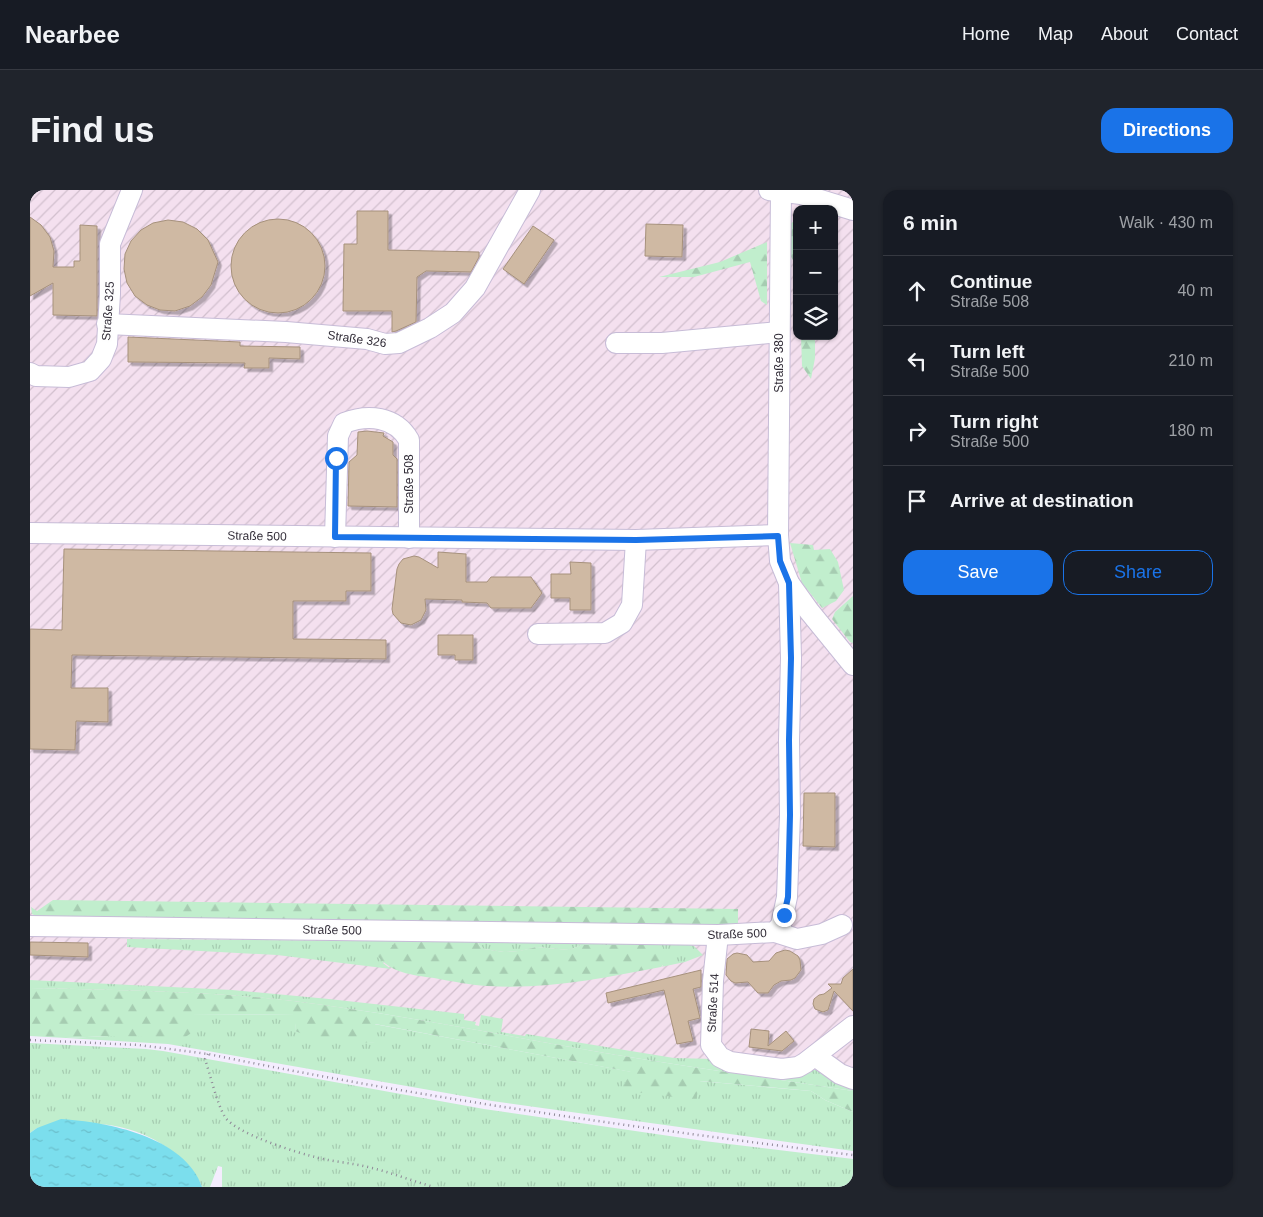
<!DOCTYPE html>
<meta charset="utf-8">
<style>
body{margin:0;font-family:Helvetica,sans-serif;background:#20242c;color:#f1f3f6}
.controls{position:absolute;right:15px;top:15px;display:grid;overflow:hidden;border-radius:10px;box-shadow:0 1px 4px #0004}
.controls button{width:45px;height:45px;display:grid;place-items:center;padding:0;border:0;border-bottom:1px solid #363941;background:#171b24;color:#f1f3f6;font:25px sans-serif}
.stop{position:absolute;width:15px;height:15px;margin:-11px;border:4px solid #1a73e8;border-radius:50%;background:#fff}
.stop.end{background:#1a73e8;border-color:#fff;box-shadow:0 1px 5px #0008}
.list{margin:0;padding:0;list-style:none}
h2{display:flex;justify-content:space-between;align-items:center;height:65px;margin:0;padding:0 20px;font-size:21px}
h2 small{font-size:16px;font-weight:400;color:#9ea1a6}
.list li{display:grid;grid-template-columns:32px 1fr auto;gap:15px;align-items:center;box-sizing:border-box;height:70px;padding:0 20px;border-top:1px solid #363941}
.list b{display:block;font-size:19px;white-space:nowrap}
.list p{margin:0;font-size:16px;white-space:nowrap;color:#9ea1a6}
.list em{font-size:16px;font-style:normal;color:#9ea1a6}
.actions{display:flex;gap:10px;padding:15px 20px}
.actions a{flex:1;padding:11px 0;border:1px solid #1a73e8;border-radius:15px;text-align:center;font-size:18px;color:#1a73e8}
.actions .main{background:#1a73e8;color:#fff}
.icon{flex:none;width:28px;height:28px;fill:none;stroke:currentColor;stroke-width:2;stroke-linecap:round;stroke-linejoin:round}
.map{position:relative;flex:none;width:823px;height:997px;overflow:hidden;border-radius:15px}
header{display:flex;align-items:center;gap:30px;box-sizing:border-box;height:70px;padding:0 25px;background:#171b24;border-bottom:1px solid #363941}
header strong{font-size:24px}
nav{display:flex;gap:28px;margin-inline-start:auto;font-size:18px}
.intro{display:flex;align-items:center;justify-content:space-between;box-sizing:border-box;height:120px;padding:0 30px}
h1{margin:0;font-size:35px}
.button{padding:12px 22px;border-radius:15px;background:#1a73e8;color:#fff;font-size:18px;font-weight:700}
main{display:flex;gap:30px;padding:0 30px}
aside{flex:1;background:#171b24;border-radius:15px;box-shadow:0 1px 4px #0004}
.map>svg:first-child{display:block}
.industrial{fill:url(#industrial-furrows);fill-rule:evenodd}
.grass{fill:url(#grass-tufts)}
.forest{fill:url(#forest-firs)}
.water{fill:url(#water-ripples)}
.building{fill:#cfb9a3;stroke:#a6917c;filter:url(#shadow)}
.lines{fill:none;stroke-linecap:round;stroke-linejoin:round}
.minor-casing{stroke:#c7bcd7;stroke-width:22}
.path{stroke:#8f8997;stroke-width:2.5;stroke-dasharray:1 4;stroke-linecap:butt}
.minor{stroke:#fff;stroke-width:20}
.route{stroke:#1a73e8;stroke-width:6}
.labels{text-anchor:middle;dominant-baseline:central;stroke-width:4.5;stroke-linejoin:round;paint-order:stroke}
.street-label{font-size:12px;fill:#312c37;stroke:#fefefe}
</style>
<header>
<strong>Nearbee</strong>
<nav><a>Home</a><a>Map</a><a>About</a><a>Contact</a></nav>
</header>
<div class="intro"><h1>Find us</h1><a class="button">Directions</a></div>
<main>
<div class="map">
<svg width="823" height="997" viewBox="0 0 823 997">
<defs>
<pattern id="industrial-furrows" width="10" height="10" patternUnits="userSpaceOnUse" patternTransform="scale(1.25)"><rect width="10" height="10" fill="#f4e0ef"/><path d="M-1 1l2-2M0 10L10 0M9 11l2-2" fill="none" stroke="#d2c0ce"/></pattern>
<pattern id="grass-tufts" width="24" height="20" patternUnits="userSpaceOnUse" patternTransform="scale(1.25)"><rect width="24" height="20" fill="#c1eecd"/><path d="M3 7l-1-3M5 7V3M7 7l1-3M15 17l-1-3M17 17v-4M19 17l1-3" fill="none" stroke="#a6ccb1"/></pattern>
<pattern id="forest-firs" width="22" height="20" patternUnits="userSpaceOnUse" patternTransform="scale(1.25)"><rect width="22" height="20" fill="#c1eecd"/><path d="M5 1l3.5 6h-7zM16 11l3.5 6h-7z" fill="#a6ccb1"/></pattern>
<pattern id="water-ripples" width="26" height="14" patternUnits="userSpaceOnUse" patternTransform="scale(1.25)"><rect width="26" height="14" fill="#7bdeed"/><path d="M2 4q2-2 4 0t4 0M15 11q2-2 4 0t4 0" fill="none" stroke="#6bbfcc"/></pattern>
<filter id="shadow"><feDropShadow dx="3.5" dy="3.5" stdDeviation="0" flood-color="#0004"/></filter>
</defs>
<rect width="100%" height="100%" fill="#f4edfe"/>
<path class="industrial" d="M0 0H823V900L574 863 347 822 209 807 125 802 0 798ZM767 19H804V146H767Z"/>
<g class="grass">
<path d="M97 749 366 751 353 773 361 779 247 765 97 757Z"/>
<path d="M448 752 657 754 664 756 673 765 655 772 631 777 633 776 631 755H551L539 760 507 757 490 761 474 762 454 759 449 755Z"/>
<path d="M0 790 202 800 299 809 434 824V830L446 832 445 835 449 836 451 825 473 829 471 842 495 846 496 844 644 868 685 869 786 880 823 898V901C740 888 658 877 575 863 471 845 368 824 263 811 176 801 87 800 0 798Z"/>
<path d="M159 824 267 825 265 841 345 853 344 834 602 882 591 900 669 891 781 901 795 910 823 922V961L462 911 138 854 36 848 78 846Z"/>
<path d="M0 853 116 859 133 861 454 919 674 951 823 969V997H192V977L188 976 180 997H172C170 990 164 984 159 978 137 951 103 936 68 934 48 933 27 936 7 938L0 943Z"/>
</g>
<g class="forest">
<path d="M767 30V77L760 65 759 34Z"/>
<path d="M737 52V115L731 111 720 72 664 87H629L690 72Z"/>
<path d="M771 146H785V168L781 189 772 176Z"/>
<path d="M760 353 783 355 784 360 800 359 808 372 814 400 806 411 792 418 772 393Z"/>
<path d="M823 406V453L820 452 802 429 805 422Z"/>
<path d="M23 710 708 719V735L6 726 2 724 1 717 7 721Z"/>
<path d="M366 751 448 752 449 755 454 759 474 762 489 761 507 757 539 760 551 755H631L633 758 634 774 631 777C574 788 515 800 457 796 439 795 421 791 404 788 382 785 360 783 346 764L348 758 360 759Z"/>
<path d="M0 798C87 800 176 801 263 811 368 824 471 845 575 863 658 877 740 888 823 901V922L795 910 781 901 670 891 666 910 590 900 601 882 345 834V853L288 850 265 841 266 825 160 824 167 839 154 848 78 846 36 848 0 846Z"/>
</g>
<path class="water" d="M31 929C77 932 154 946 172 997H0V943L7 938Z"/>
<g class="building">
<path d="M327 21H358V60L449 62V67L441 82 396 81 387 87 386 132 366 141 362 142V121H313L314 54H327Z"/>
<path d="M0 27 11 35 20 47 24 61 23 77H44V71H50V35L67 36V126L23 125V93L0 106Z"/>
<circle cx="248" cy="76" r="47"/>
<path d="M138 30 153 32 167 39 178 50 188 72 181 95 172 107 160 116 145 121 130 120 117 115 105 106 97 93 94 79 95 64 101 51 111 40 123 33Z"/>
<path d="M616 34 653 35 652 67 615 66Z"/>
<path d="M503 36 524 50 494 94 473 79Z"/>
<path d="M98 147 210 152V156L270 157V169L239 168V178H214L215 173 98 172Z"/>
<path d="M337 241 354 243 353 246 363 252V265L367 269V317L318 316 319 272 327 265 328 242Z"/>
<path d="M34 359 341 363V401H316V411H263V449L356 450V469L42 465 41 498H78V532L46 531 45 560 0 559V439L32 440Z"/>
<path d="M408 362 436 364V392H457L461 387H501L512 403 501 418H461L457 413 432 412V410L395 409 396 420 391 430 381 435 371 433 363 424 362 419 367 379 369 374 373 369 384 366 389 367 408 378Z"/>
<path d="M540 372 561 373V420H540V408H521V384H541Z"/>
<path d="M408 445H443V470H425V465H408Z"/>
<path d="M774 603H805V657L773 656Z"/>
<path d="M0 752 58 753V767L0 765Z"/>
<path d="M755 760 760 761 768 766 770 770 771 780 765 788 761 790 751 791 744 795 738 803H728L718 792 705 793 701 791 696 785 697 769 703 764 707 763 717 765 723 772 739 771 746 763Z"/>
<path d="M823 779V821L804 801 798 820 793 822 785 819 783 814 784 809 789 805 794 804 802 798 798 794H811L813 788Z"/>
<path d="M671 780V797L663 799 670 828 658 831 663 851 647 854 634 800 578 813 576 803Z"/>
<path d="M721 839 739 841 738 856 756 841 764 851 752 861 719 857Z"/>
</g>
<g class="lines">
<g class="minor-casing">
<g id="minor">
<path d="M739 0 771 4 823 20"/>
<path d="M77 134 256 142 337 149 355 154 369 153 400 138 423 123 445 98 500 0"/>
<path d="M586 153H632L749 142"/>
<path d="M0 183 6 186 39 187 60 181 71 169 77 154 80 104V54L102 0"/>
<path d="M0 343 606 350 748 345"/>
<path d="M305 347 308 246 314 233C338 224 365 226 379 250V348"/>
<path d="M759 393 779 421 823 475"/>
<path d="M508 444 575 443 592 433 602 415 606 350"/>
<path d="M0 736 688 745 745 742 751 735 757 707 760 625 759 550 761 468 759 393 750 371 748 345 751 0"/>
<path d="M745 742 767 749 792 744 812 735"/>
<path d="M688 745 683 791 681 855 690 867 700 872 752 879 768 877 775 873 823 836"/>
<path d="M785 866 810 884 823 889"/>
</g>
</g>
<g class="path">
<path d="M0 850 109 855 178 864C391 908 607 938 823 965"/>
<path d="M178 864 175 869C180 884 187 914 195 927 206 944 268 963 289 968 305 972 322 973 338 977 360 982 382 991 404 997"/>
</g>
<use href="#minor" class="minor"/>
</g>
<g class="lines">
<path class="route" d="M306 268 305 347 606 350 748 346 750 371 759 393 761 468 759 550 760 625 758 707 754 725"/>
</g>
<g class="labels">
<g class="street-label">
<text transform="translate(78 121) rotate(-86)">Straße 325</text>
<text transform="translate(327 149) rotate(8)">Straße 326</text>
<text transform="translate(749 173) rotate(-90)">Straße 380</text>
<text transform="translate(379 294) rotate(-90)">Straße 508</text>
<text transform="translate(227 346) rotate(1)">Straße 500</text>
<text transform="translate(302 740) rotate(1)">Straße 500</text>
<text transform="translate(707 744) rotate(-2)">Straße 500</text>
<text transform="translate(683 813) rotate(-87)">Straße 514</text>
</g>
</g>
</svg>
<div class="controls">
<button>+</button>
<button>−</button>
<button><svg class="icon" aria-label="layers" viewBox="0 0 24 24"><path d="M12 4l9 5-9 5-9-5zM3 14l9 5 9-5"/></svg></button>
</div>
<div class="stop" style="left:306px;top:268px"></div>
<div class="stop end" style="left:754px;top:725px"></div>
</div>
<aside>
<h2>6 min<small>Walk · 430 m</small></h2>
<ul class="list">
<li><svg class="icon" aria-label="ahead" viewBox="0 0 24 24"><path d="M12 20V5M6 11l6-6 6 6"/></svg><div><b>Continue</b><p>Straße 508</p></div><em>40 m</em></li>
<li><svg class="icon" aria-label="left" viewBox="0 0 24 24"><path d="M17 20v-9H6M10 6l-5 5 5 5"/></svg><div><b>Turn left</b><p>Straße 500</p></div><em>210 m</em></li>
<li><svg class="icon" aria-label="right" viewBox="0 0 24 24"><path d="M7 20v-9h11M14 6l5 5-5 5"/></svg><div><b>Turn right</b><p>Straße 500</p></div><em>180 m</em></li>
<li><svg class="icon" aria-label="arrive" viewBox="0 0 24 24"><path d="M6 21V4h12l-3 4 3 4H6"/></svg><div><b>Arrive at destination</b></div></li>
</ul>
<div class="actions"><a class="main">Save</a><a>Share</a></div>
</aside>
</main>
